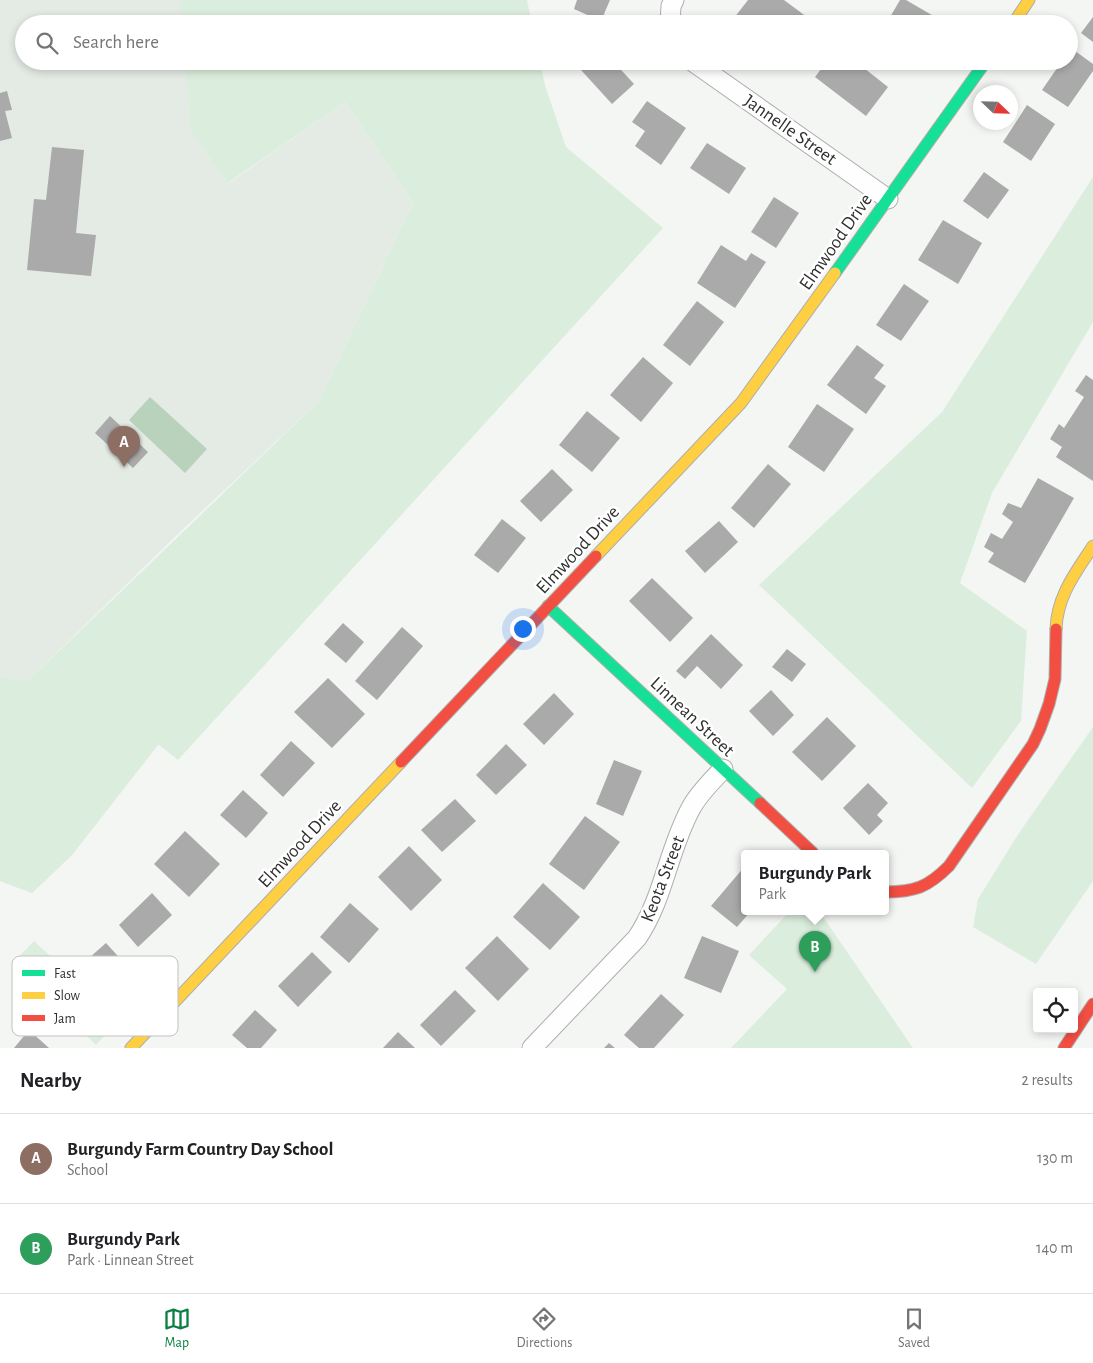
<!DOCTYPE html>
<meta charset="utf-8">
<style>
body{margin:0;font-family:"Alegreya Sans",sans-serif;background:#f2f2f2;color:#202124}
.controls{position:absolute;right:15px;bottom:15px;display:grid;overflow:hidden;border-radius:5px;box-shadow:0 2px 8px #0003}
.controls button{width:45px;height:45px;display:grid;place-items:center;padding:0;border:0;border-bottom:1px solid #e0e0e0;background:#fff;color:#202124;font:25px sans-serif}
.compass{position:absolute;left:973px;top:85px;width:45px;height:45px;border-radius:50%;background:#fff;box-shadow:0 2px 8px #0003;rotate:113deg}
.you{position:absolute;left:522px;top:628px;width:18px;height:18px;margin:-12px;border:4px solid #fff;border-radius:50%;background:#1a73e8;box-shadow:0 0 0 8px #1a73e833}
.badge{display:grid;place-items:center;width:32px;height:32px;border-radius:50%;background:#0b8043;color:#fff;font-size:16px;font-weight:700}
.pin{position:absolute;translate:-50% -41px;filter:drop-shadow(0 1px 2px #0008)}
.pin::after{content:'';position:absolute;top:26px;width:18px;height:15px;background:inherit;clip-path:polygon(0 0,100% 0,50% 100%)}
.popup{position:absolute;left:741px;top:850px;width:148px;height:65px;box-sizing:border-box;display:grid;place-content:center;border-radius:5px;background:#fff;filter:drop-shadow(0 1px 4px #0005);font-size:16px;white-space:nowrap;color:#757577}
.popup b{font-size:19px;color:#202124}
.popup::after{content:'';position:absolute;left:50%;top:100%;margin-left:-10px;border:10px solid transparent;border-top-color:#fff}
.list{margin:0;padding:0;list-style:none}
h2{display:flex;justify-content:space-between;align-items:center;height:65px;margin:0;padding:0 20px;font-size:21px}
h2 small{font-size:16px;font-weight:400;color:#757577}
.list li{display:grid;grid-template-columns:32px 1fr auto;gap:15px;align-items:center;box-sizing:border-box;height:90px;padding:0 20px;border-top:1px solid #e0e0e0}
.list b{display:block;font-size:19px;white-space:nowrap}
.list p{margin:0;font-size:16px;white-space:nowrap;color:#757577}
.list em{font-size:16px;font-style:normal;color:#757577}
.icon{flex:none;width:28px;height:28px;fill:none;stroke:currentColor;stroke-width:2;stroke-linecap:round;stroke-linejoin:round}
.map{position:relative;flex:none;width:1093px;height:1048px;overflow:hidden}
.search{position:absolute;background:#fff;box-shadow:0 2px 8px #0003;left:15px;right:15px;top:15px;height:55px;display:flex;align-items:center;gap:12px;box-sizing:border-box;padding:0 18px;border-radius:28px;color:#757577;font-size:19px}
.sheet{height:245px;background:#fff}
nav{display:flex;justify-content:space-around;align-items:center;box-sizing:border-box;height:70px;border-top:1px solid #e0e0e0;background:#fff;font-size:14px;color:#757577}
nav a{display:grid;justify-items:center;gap:2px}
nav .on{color:#0b8043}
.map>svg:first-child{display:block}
.built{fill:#e4eae4}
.green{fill:#dbeedd}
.water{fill:#b9d2bc}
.building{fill:#a9aaa9}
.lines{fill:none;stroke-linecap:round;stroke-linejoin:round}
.street-casing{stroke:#adaead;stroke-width:21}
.fast-casing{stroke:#adaead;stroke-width:13}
.slow-casing{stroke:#adaead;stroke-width:13}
.jam-casing{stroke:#adaead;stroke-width:13}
.street{stroke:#fdfefd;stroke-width:19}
.fast{stroke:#16e098;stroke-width:11}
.slow{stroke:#ffcf43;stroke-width:11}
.jam{stroke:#f24e42;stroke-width:11}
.labels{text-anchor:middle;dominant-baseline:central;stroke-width:5;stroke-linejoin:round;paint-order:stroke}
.street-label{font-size:19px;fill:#2e2f2e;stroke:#fff}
.key{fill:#fff;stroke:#c0c1c0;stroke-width:1}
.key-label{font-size:14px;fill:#2e2f2e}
</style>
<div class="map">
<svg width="1093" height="1048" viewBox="0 0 1093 1048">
<rect width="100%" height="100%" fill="#f4f6f4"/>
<path class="built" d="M0 0H277L261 24H24V61H236L229 183 345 102 413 203 319 401 178 534 28 681 159 744 72 855 32 893 0 881Z"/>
<g class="green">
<path d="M183 0H527L532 24H182L180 5Z"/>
<path d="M185 61H540L545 85 566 147 663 228 178 760 158 744 72 855 32 893 0 881V678L28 681 319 401 413 203 345 102 228 183 191 130Z"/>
<path d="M1093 177V322L992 493 960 583 1027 631 1021 721 972 788 759 585 942 412Z"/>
<path d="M1093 727V881L1036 964 973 927 978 899 1019 833Z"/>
<path d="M790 911H819L913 1048H731L787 989 749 955Z"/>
<path d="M34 941 119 1020 96 1045 13 963Z"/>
</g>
<path class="water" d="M150 397 207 449 185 473 129 420Z"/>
<g class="building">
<path d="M577 0H610L601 21 574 9Z"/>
<path d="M748 0H784L811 20 808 24H742L734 18Z"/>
<path d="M900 0H906L937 18 934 24H886Z"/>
<path d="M1093 17V42L1081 33Z"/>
<path d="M1071 48 1093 64V71L1068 107 1042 90 1062 61H1069V51Z"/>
<path d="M590 61H613L634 84 612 104 581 70Z"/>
<path d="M827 61H855L888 87 866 116 815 77Z"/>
<path d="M7 91 12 110 5 111 12 138 0 141V93Z"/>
<path d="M647 101 686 128 661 165 635 146 645 131 632 122Z"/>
<path d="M1027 105 1055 124 1031 161 1003 142Z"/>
<path d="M707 143 746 168 729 194 690 168Z"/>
<path d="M52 147 84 150 76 233 96 235 91 276 27 270 34 199 46 200Z"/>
<path d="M984 172 1009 190 988 219 963 201Z"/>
<path d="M774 197 799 213 776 248 751 232Z"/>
<path d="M943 220 982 243 958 284 918 260Z"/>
<path d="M721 245 746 261 751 253 766 262 735 308 697 283Z"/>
<path d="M904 284 929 301 901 341 876 325Z"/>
<path d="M697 301 724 322 690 366 663 345Z"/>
<path d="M857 345 884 365 874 378 886 386 866 414 827 385Z"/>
<path d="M643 357 673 383 641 422 610 395Z"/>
<path d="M1086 375 1093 380V481L1056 457 1062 447 1050 439 1059 424 1064 428 1084 397 1075 391Z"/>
<path d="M817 404 854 429 824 472 788 447Z"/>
<path d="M587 411 620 438 592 472 559 445Z"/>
<path d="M110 416 148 452 133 468 95 433Z"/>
<path d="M768 464 791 484 754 528 731 508Z"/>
<path d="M552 469 573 490 541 522 520 501Z"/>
<path d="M1038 478 1074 498 1025 583 988 562 994 553 984 547 991 533 1002 539 1013 522 1002 514 1008 503 1021 508Z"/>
<path d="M502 519 526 538 498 573 474 555Z"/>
<path d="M719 521 738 542 705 573 685 551Z"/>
<path d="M652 578 693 618 670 642 629 601Z"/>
<path d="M343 623 364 642 346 663 324 644Z"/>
<path d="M402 627 423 646 377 700 355 681Z"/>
<path d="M711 634 743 665 721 689 697 666 685 679 676 671Z"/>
<path d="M787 649 806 664 792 682 772 667Z"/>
<path d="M328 678 365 714 332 748 294 712Z"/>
<path d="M771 690 794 715 773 736 749 711Z"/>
<path d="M554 693 574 714 544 745 523 724Z"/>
<path d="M827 717 856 746 822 781 792 752Z"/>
<path d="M291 741 315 763 283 797 260 775Z"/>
<path d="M506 744 527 765 496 795 476 775Z"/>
<path d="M614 760 642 771 623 816 596 804Z"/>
<path d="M868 783 888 803 877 815 883 821 869 835 843 808Z"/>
<path d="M243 790 268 813 246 838 220 815Z"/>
<path d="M455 799 476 821 442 852 421 830Z"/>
<path d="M585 816 620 842 584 890 549 864Z"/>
<path d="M185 831 220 864 189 897 154 864Z"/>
<path d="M409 846 442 880 411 911 378 877Z"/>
<path d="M745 866V911H751L737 927 711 906Z"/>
<path d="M543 883 580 917 550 950 513 917Z"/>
<path d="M152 893 172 915 138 947 119 925Z"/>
<path d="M350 903 379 929 349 963 320 937Z"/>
<path d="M497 936 529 969 498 1001 465 968Z"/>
<path d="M702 936 739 951 721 993 684 978Z"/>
<path d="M106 943 126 965 84 1004 63 981Z"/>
<path d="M312 952 332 972 298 1007 278 986Z"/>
<path d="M455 990 476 1011 441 1046 420 1025Z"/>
<path d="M661 994 684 1015 654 1048H639L624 1035Z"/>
<path d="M255 1010 277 1030 261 1048H247L232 1035Z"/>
<path d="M29 1030 49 1048H14Z"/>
<path d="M398 1032 415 1048H383Z"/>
<path d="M609 1043 615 1048H604Z"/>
</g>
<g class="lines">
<g class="street-casing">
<g id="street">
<path d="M670 24 671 6 674 0"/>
<path d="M692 61 888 199"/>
<path d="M532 1048 637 938C664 898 668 850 691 808 699 793 712 781 723 769"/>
</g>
</g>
<g class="fast-casing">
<g id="fast">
<path d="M835 273 986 61"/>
<path d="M548 606 760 803"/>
</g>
</g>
<g class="slow-casing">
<g id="slow">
<path d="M1013 24 1029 0"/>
<path d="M596 556 741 403 835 273"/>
<path d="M1056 629C1057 596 1076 572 1093 546"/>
<path d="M131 1048 401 762"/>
</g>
</g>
<g class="jam-casing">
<g id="jam">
<path d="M401 762 596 556"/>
<path d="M760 803 813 853"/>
<path d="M885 892C915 892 928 887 949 866L1033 744 1040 729 1049 704 1055 679 1056 629"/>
<path d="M1064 1048 1093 1004"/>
</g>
</g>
<use href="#street" class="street"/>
<use href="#fast" class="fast"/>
<use href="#slow" class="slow"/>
<use href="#jam" class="jam"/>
</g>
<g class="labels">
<g class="street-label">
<text transform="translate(790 130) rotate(35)">Jannelle Street</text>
<text transform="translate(836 242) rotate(-55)">Elmwood Drive</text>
<text transform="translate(578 550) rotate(-47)">Elmwood Drive</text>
<text transform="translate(692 717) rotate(43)">Linnean Street</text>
<text transform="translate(300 844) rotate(-47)">Elmwood Drive</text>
<text transform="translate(663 879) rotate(-69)">Keota Street</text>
</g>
</g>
<rect x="12" y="956" width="166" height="80" rx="8" class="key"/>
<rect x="22" y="970" width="23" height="6" fill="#16e098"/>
<rect x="22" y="992" width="23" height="7" fill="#ffcf43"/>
<rect x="22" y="1015" width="23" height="6" fill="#f24e42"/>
<g class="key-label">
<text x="54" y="978">Fast</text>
<text x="54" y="1000">Slow</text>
<text x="54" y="1023">Jam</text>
</g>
</svg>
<div class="controls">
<button><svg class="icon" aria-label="locate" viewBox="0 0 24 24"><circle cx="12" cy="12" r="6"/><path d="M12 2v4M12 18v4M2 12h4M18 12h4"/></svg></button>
</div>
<svg class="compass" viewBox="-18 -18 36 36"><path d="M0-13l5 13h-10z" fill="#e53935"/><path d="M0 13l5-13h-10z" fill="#757577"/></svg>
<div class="you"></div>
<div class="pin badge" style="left:124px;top:467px;background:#8d6e63">A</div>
<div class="pin badge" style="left:815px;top:972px;background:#2e9e5b">B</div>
<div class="popup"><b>Burgundy Park</b>Park</div>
<div class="search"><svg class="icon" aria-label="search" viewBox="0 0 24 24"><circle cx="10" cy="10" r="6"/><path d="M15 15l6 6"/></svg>Search here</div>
</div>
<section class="sheet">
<h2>Nearby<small>2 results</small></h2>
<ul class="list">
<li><span class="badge" style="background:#8d6e63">A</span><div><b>Burgundy Farm Country Day School</b><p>School</p></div><em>130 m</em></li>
<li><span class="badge" style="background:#2e9e5b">B</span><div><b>Burgundy Park</b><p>Park · Linnean Street</p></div><em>140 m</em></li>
</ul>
</section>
<nav>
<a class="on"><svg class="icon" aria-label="map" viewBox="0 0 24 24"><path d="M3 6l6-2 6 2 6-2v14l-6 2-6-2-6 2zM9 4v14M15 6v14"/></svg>Map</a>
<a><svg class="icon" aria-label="directions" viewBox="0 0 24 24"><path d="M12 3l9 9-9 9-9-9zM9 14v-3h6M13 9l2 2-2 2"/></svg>Directions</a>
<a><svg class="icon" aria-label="saved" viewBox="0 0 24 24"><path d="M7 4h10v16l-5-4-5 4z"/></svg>Saved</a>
</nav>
